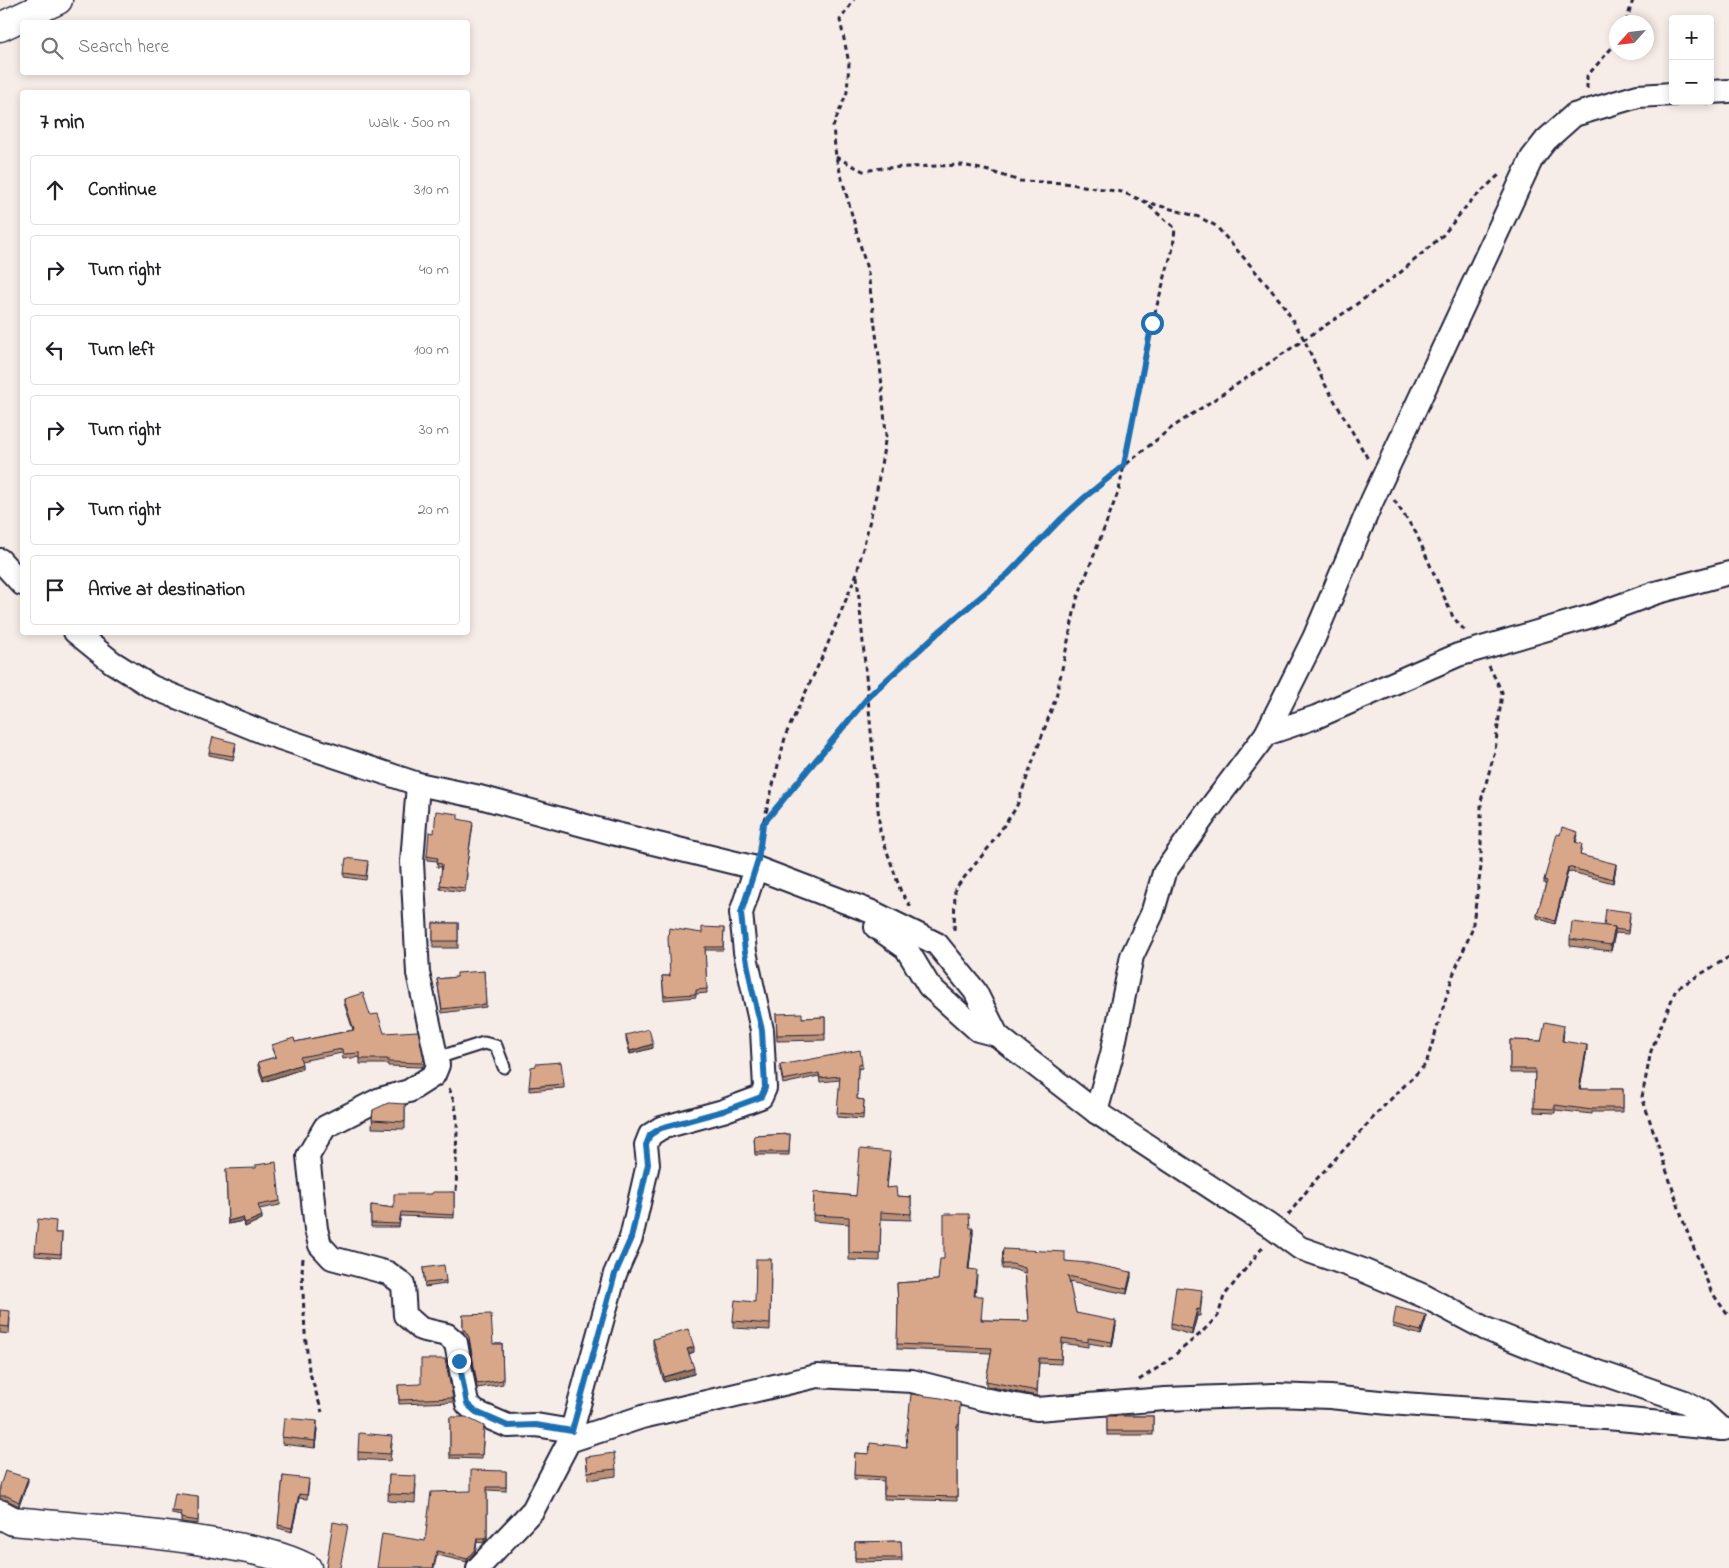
<!DOCTYPE html>
<meta charset="utf-8">
<style>
body{margin:0;font-family:"Indie Flower",sans-serif;background:#f6f6f6;color:#202124}
.controls{position:absolute;right:15px;top:15px;display:grid;overflow:hidden;border-radius:5px;box-shadow:0 2px 8px #0003}
.controls button{width:45px;height:45px;display:grid;place-items:center;padding:0;border:0;border-bottom:1px solid #e0e0e0;background:#fff;color:#202124;font:25px sans-serif}
.compass{position:absolute;left:1609px;top:15px;width:45px;height:45px;border-radius:50%;background:#fff;box-shadow:0 2px 8px #0003;rotate:243deg}
.stop{position:absolute;width:15px;height:15px;margin:-11px;border:4px solid #1f6fb2;border-radius:50%;background:#fff}
.stop.end{background:#1f6fb2;border-color:#fff;box-shadow:0 1px 5px #0008}
.list{margin:0;padding:0;list-style:none}
h2{display:flex;justify-content:space-between;align-items:center;height:65px;margin:0;padding:0 20px;font-size:21px}
h2 small{font-size:16px;font-weight:400;color:#757577}
.list li{display:grid;grid-template-columns:32px 1fr auto;gap:15px;align-items:center;box-sizing:border-box;height:70px;margin:0 10px 10px;padding:0 10px;border:1px solid #e0e0e0;border-radius:5px}
.list b{display:block;font-size:19px;white-space:nowrap}
.list em{font-size:16px;font-style:normal;color:#757577}
.icon{flex:none;width:28px;height:28px;fill:none;stroke:currentColor;stroke-width:2;stroke-linecap:round;stroke-linejoin:round}
.map{position:relative;flex:none;width:1729px;height:1568px;overflow:hidden}
.search{position:absolute;background:#fff;box-shadow:0 2px 8px #0003;left:20px;top:20px;width:450px;height:55px;display:flex;align-items:center;gap:12px;box-sizing:border-box;padding:0 18px;border-radius:5px;color:#757577;font-size:19px}
.panel{position:absolute;background:#fff;box-shadow:0 2px 8px #0003;left:20px;top:90px;width:450px;height:545px;border-radius:5px}
.map>svg:first-child{display:block}
.lines{fill:none;stroke-linecap:round;stroke-linejoin:round}
.lane-casing{stroke:#22223b;stroke-width:15}
.street-casing{stroke:#22223b;stroke-width:26}
.secondary-casing{stroke:#22223b;stroke-width:31}
.path{stroke:#22223b;stroke-width:3;stroke-dasharray:5 4;stroke-linecap:butt}
.lane{stroke:#fff;stroke-width:11}
.street{stroke:#fff;stroke-width:22}
.secondary{stroke:#fff;stroke-width:28}
.wall{fill:#ba9077;stroke:#22223b}
.shaded-wall{fill:#977561;stroke:#22223b}
.building{fill:#d8a78a;stroke:#22223b}
.route{stroke:#1f6fb2;stroke-width:6}
</style>
<div class="map">
<svg width="1729" height="1568" viewBox="0 0 1729 1568">
<rect width="100%" height="100%" fill="#f7ede8"/>
<filter id="ink" filterUnits="userSpaceOnUse"><feTurbulence type="fractalNoise" baseFrequency=".02" numOctaves="2"/><feDisplacementMap in="SourceGraphic" scale="10" xChannelSelector="R" yChannelSelector="G"/><feConvolveMatrix kernelMatrix="1 2 1 2 8 2 1 2 1" color-interpolation-filters="sRGB"/></filter>
<g filter="url(#ink)">
<g class="lines">
<g class="lane-casing">
<path id="lane" d="M437 1058 484 1043 496 1046 504 1067"/>
</g>
<g class="street-casing">
<g id="street">
<path d="M1710 92 1729 91"/>
<path d="M0 560 22 584"/>
<path d="M75 632 112 662 152 687 265 733 418 784 480 797 612 833 756 868 872 912 937 944 975 991 997 1035 1013 1048 1096 1112 1267 1224 1300 1248 1360 1269 1424 1296 1486 1329 1561 1359 1685 1402 1700 1410 1721 1429"/>
<path d="M1266 734 1314 638 1372 501 1532 158 1546 140 1574 115 1638 96 1673 94"/>
<path d="M418 784 412 862 418 973 438 1065 434 1075 409 1091 380 1099 325 1127 308 1156 316 1229 320 1245 332 1258 388 1273 403 1284 405 1315 421 1329 447 1335 456 1343 467 1404 476 1412 508 1426 536 1425 572 1431"/>
<path d="M876 927 906 948 929 986 978 1030 997 1035"/>
<path d="M1096 1112 1112 1054 1132 956 1152 914 1164 873 1205 815 1266 734 1316 717 1458 655 1592 616 1655 593 1729 573"/>
<path d="M569 1441 615 1274 631 1238 648 1164 646 1145 650 1135 661 1128 723 1111 761 1097 765 1088 762 1030 745 952 741 913 756 868"/>
<path d="M478 1568 533 1510 569 1441 642 1417 817 1376 912 1381 983 1399 1037 1409 1165 1399 1274 1395 1330 1397 1389 1403 1619 1419 1724 1429"/>
</g>
</g>
<g class="secondary-casing">
<g id="secondary">
<path d="M0 27 58 0"/>
<path d="M0 1514 13 1521C84 1528 156 1532 226 1545 254 1550 282 1555 307 1568"/>
</g>
</g>
<g class="path">
<path d="M1626 22 1633 0"/>
<path d="M1587 89V76L1616 43"/>
<path d="M836 157 863 171 883 168 963 165 989 171 1020 181 1064 183 1122 192 1143 201 1175 228 1173 248 1152 323 1119 490 1077 599 1056 697 1016 808 989 847 955 889 954 932"/>
<path d="M1143 201 1199 217 1216 226 1251 266 1282 303 1304 339 1322 379 1368 459"/>
<path d="M1394 500 1416 533 1453 617 1466 632"/>
<path d="M857 576 880 831 901 892 911 907"/>
<path d="M763 824 869 696 941 631 1008 574 1060 520 1084 498 1170 429 1347 311 1401 272 1443 235 1469 203 1501 173"/>
<path d="M760 848 763 824 786 734 824 653 857 573 876 495 886 435 880 364 868 273 836 157 833 127 847 92 849 63 840 20 854 0"/>
<path d="M1729 957 1676 989 1651 1051 1642 1097 1685 1226 1711 1291 1729 1317"/>
<path d="M449 1088C460 1115 457 1125 456 1153 456 1165 457 1178 456 1191"/>
<path d="M1288 1215 1313 1183 1385 1105 1426 1064 1453 975 1472 930 1481 867V801L1495 751 1502 692 1489 666"/>
<path d="M303 1258 302 1272 305 1333 309 1370 322 1412"/>
<path d="M1139 1380 1165 1363 1200 1334 1218 1316 1224 1296 1263 1247"/>
</g>
<use href="#lane" class="lane"/>
<use href="#street" class="street"/>
<use href="#secondary" class="secondary"/>
</g>
<g class="wall">
<path d="M236 747 233 760 209 755V752Z"/>
<path d="M458 820 473 825 466 871 467 875 465 892 440 889 442 867H437L438 861 427 860V856L434 833Z"/>
<path d="M1560 835H1578L1576 843 1582 847 1580 855 1616 868 1613 883 1568 871 1555 924 1537 918V915L1546 884H1544V880Z"/>
<path d="M368 864 366 880 344 877V873Z"/>
<path d="M1630 916 1628 934 1615 933 1611 951 1570 946V939L1604 926Z"/>
<rect x="433" y="923" width="25" height="25"/>
<path d="M724 928 723 950H705L707 993 696 994V997L664 1000 662 976H669Z"/>
<path d="M484 971 486 1007 442 1013 437 979 457 977Z"/>
<path d="M344 999 370 1015 384 1033 424 1064 422 1067 388 1066V1064H360V1057L343 1059 342 1053 301 1061 302 1069 263 1082 258 1066V1062L275 1057 272 1049V1045L295 1042 353 1030 344 1003Z"/>
<path d="M776 1014 802 1018 825 1017V1040L777 1041Z"/>
<path d="M1564 1030 1563 1041 1587 1049 1580 1089H1623V1112H1592V1114L1555 1110V1113L1534 1112 1535 1073H1510V1040L1541 1041Z"/>
<path d="M626 1035 653 1048 630 1054 626 1039Z"/>
<path d="M862 1064V1068L858 1069 857 1099 864 1100 863 1119 837 1117 840 1080 820 1082 819 1076 783 1084 780 1068V1065Z"/>
<path d="M564 1084V1088L529 1091V1087Z"/>
<path d="M405 1104V1129L372 1128 373 1110Z"/>
<path d="M790 1134 789 1155H755L754 1136Z"/>
<path d="M890 1158 887 1188 897 1196 911 1197V1220L881 1219 880 1261 849 1260V1224L813 1221 814 1192 856 1196Z"/>
<path d="M226 1169 280 1201V1205L259 1209 262 1219 245 1227 243 1221 228 1224Z"/>
<path d="M454 1192V1218L401 1216 399 1227H371V1205L394 1208 432 1194Z"/>
<path d="M970 1228 973 1233 969 1269 977 1275 975 1296 982 1320 1029 1321 1025 1273 1012 1269H1002L1003 1249 1065 1261 1131 1277 1127 1294 1069 1282 1076 1313 1116 1326 1112 1347 1088 1343V1347L1062 1343 1061 1364 1039 1363 1037 1396 986 1386V1381L991 1353 897 1349 898 1308 897 1283 938 1280Z"/>
<path d="M55 1233H62L61 1258 35 1256V1252Z"/>
<path d="M771 1259 770 1330 733 1328V1321L755 1302Z"/>
<path d="M423 1268 446 1281V1284L425 1287Z"/>
<path d="M1202 1296 1200 1316H1197L1192 1335 1171 1329V1323Z"/>
<path d="M0 1310 10 1318 9 1334 0 1333Z"/>
<path d="M463 1315 493 1344H502L503 1384 477 1388 469 1341 463 1332Z"/>
<path d="M1426 1319 1421 1335 1393 1327V1324Z"/>
<path d="M653 1339 694 1352 689 1354 694 1374 664 1382 653 1345Z"/>
<path d="M398 1385 453 1398V1402L399 1404Z"/>
<path d="M960 1403 959 1429H957V1501L884 1499V1481L854 1479 855 1453 869 1454 907 1447V1433Z"/>
<rect x="1107" y="1416" width="46" height="19"/>
<path d="M450 1417 484 1426 482 1459 450 1458Z"/>
<path d="M317 1429 315 1448 282 1444V1437Z"/>
<path d="M392 1443 390 1461 358 1459V1452Z"/>
<path d="M586 1457 616 1469V1476L588 1480Z"/>
<path d="M506 1471V1491L487 1490V1539L484 1543 477 1542 475 1552 467 1562 437 1555 434 1568H377L425 1541 471 1491Z"/>
<path d="M389 1475 416 1484 415 1503 388 1501Z"/>
<path d="M283 1476 309 1483 307 1499 299 1498 292 1532 278 1528Z"/>
<path d="M28 1481 19 1506 7 1500 0 1499V1486Z"/>
<path d="M198 1496V1524L181 1522V1516L172 1514V1511Z"/>
<path d="M901 1541 902 1561 855 1562V1542Z"/>
</g>
<g class="shaded-wall">
<path d="M1616 864V868L1613 883V879Z"/>
<path d="M1568 867V871L1555 924V921Z"/>
<path d="M1615 927V934L1611 951V945Z"/>
<path d="M653 1044V1048L630 1054V1051Z"/>
<path d="M1587 1045V1049L1579 1093V1089Z"/>
<path d="M302 1064V1069L263 1082V1077Z"/>
<path d="M262 1216V1219L245 1227V1223Z"/>
<path d="M243 1217V1221L228 1224V1221Z"/>
<path d="M973 1228V1233L968 1274V1269Z"/>
<path d="M1131 1272V1277L1127 1294V1289Z"/>
<path d="M1197 1309V1316L1192 1335V1329Z"/>
<path d="M1426 1315V1319L1421 1335V1331Z"/>
<path d="M1116 1321V1326L1112 1347V1342Z"/>
<path d="M694 1347V1352L687 1354V1349Z"/>
<path d="M694 1368V1374L664 1382V1377Z"/>
<path d="M317 1421V1429L315 1448V1441Z"/>
<path d="M28 1478V1481L19 1506V1502Z"/>
<path d="M299 1494V1498L292 1532V1528Z"/>
<path d="M487 1536V1539L484 1543V1539Z"/>
<path d="M477 1539V1542L475 1552 467 1562V1559Z"/>
</g>
<g class="building">
<path d="M213 737 236 743 233 756 209 752Z"/>
<path d="M436 811 458 814V819L473 822 466 871 467 872 465 888 440 885 442 864 437 863 438 858 427 856 429 832 434 833Z"/>
<path d="M1562 827 1578 832 1575 842 1582 844 1580 855 1616 864 1613 879 1568 867 1555 921 1537 915 1547 881 1544 880 1557 834 1560 835Z"/>
<path d="M346 858 368 861 366 876 344 873Z"/>
<path d="M1606 909 1630 912 1628 931 1615 929V927L1604 926Z"/>
<path d="M1572 922 1615 927 1611 945 1570 939Z"/>
<rect x="433" y="923" width="25" height="18"/>
<path d="M702 927 724 928 723 947H705L707 989 696 990V994L664 996 662 976H670L668 938 669 928 702 933Z"/>
<path d="M484 971 486 1004 442 1009 437 979 457 977V973Z"/>
<path d="M363 993 370 1015 378 1014 384 1033 418 1031 424 1060 422 1063 388 1062V1059H360V1053L343 1054 342 1049 300 1057 302 1064 263 1077 258 1062 276 1057 272 1045 294 1038 295 1042 354 1030 344 999Z"/>
<path d="M802 1013V1018L825 1017V1034L777 1035 776 1014Z"/>
<path d="M1545 1022 1564 1026 1562 1041 1587 1045 1579 1089H1623V1108H1592V1110L1555 1105V1109L1534 1108 1535 1069H1510V1040L1541 1041Z"/>
<path d="M649 1029 653 1044 630 1051 626 1035Z"/>
<path d="M860 1050 862 1064 858 1065 857 1099 864 1100 863 1115 837 1113 840 1076 820 1078 819 1073 783 1080 780 1065Z"/>
<path d="M561 1062 564 1084 529 1087 531 1067 536 1066V1064Z"/>
<path d="M388 1103 405 1104V1122L372 1120 373 1110Z"/>
<path d="M790 1134 789 1152H755L754 1136Z"/>
<path d="M860 1149 890 1152 886 1188 896 1187 897 1196 911 1197V1214L881 1212 880 1254 849 1253V1217L813 1215 814 1192 856 1196Z"/>
<path d="M276 1162 280 1201 258 1205 262 1216 245 1223 243 1217 228 1221 226 1169 256 1168V1165Z"/>
<path d="M432 1192H454V1215L401 1212 399 1224 371 1223V1205L394 1208V1194H432Z"/>
<path d="M944 1214H969L970 1228H973L968 1269 977 1270 974 1296H983L981 1320 1029 1321 1025 1268 1012 1264H1002L1003 1249 1065 1252V1261L1088 1263 1131 1272 1127 1289 1068 1276 1076 1313 1116 1321 1112 1342 1088 1338V1342L1062 1338 1061 1359 1039 1358 1037 1391 986 1381 992 1348 897 1344 898 1305 897 1283 938 1280 940 1259H944Z"/>
<path d="M38 1219 56 1221 55 1233H62L61 1254 35 1252Z"/>
<path d="M756 1259H771L770 1324 733 1321 735 1300 755 1302Z"/>
<path d="M444 1265 446 1281 425 1283 423 1268Z"/>
<path d="M1176 1287 1202 1290 1200 1310 1197 1309 1192 1329 1171 1323Z"/>
<path d="M1396 1307 1426 1315 1421 1331 1393 1324Z"/>
<path d="M0 1310 10 1311 9 1327 0 1326Z"/>
<path d="M491 1314 493 1344H502L503 1380 477 1384 469 1337 463 1328V1315Z"/>
<path d="M688 1329 694 1347 687 1349 694 1368 664 1377 653 1339Z"/>
<path d="M421 1359H445L453 1398 399 1400 398 1385 421 1384Z"/>
<path d="M911 1394 941 1398 960 1403 959 1425H957V1497L884 1495V1477L854 1475 855 1453 869 1454 870 1443 907 1447 906 1433H907Z"/>
<rect x="1107" y="1416" width="46" height="15"/>
<path d="M450 1417H466L484 1426 482 1455H450Z"/>
<path d="M284 1418 317 1421 315 1441 282 1437Z"/>
<path d="M359 1433 392 1436 390 1454 358 1452Z"/>
<path d="M614 1453 616 1469 588 1472 586 1457Z"/>
<path d="M471 1470 506 1471V1487H487V1536L484 1539H477L475 1549 467 1559 437 1551 433 1568H377L382 1534 425 1541 431 1492 471 1491Z"/>
<path d="M5 1471 28 1478 19 1502 7 1496H0V1486Z"/>
<path d="M389 1475 416 1476 415 1495 388 1494Z"/>
<path d="M283 1476 309 1479 307 1495 299 1494 292 1528 278 1525Z"/>
<path d="M175 1493 198 1496V1521L181 1518V1512L172 1511Z"/>
<path d="M333 1522 348 1525 340 1568H326Z"/>
<path d="M901 1541 902 1558H855V1542Z"/>
</g>
</g>
<g class="lines" filter="url(#ink)">
<path class="route" d="M459 1361 467 1404 476 1412 508 1426 536 1425 572 1431 615 1274 631 1238 648 1164 646 1145 650 1135 661 1128 723 1111 761 1097 765 1088 762 1030 752 989 745 952 741 913 758 860 763 824 869 696 941 630 1008 574 1060 520 1084 498 1124 465 1152 323"/>
</g>
</svg>
<div class="controls">
<button>+</button>
<button>−</button>
</div>
<svg class="compass" viewBox="-18 -18 36 36"><path d="M0-13l5 13h-10z" fill="#e53935"/><path d="M0 13l5-13h-10z" fill="#757577"/></svg>
<div class="stop" style="left:1152px;top:323px"></div>
<div class="stop end" style="left:459px;top:1361px"></div>
<div class="search"><svg class="icon" aria-label="search" viewBox="0 0 24 24"><circle cx="10" cy="10" r="6"/><path d="M15 15l6 6"/></svg>Search here</div>
<section class="panel">
<h2>7 min<small>Walk · 500 m</small></h2>
<ul class="list">
<li><svg class="icon" aria-label="ahead" viewBox="0 0 24 24"><path d="M12 20V5M6 11l6-6 6 6"/></svg><div><b>Continue</b></div><em>310 m</em></li>
<li><svg class="icon" aria-label="right" viewBox="0 0 24 24"><path d="M7 20v-9h11M14 6l5 5-5 5"/></svg><div><b>Turn right</b></div><em>40 m</em></li>
<li><svg class="icon" aria-label="left" viewBox="0 0 24 24"><path d="M17 20v-9H6M10 6l-5 5 5 5"/></svg><div><b>Turn left</b></div><em>100 m</em></li>
<li><svg class="icon" aria-label="right" viewBox="0 0 24 24"><path d="M7 20v-9h11M14 6l5 5-5 5"/></svg><div><b>Turn right</b></div><em>30 m</em></li>
<li><svg class="icon" aria-label="right" viewBox="0 0 24 24"><path d="M7 20v-9h11M14 6l5 5-5 5"/></svg><div><b>Turn right</b></div><em>20 m</em></li>
<li><svg class="icon" aria-label="arrive" viewBox="0 0 24 24"><path d="M6 21V4h12l-3 4 3 4H6"/></svg><div><b>Arrive at destination</b></div></li>
</ul>
</section>
</div>
